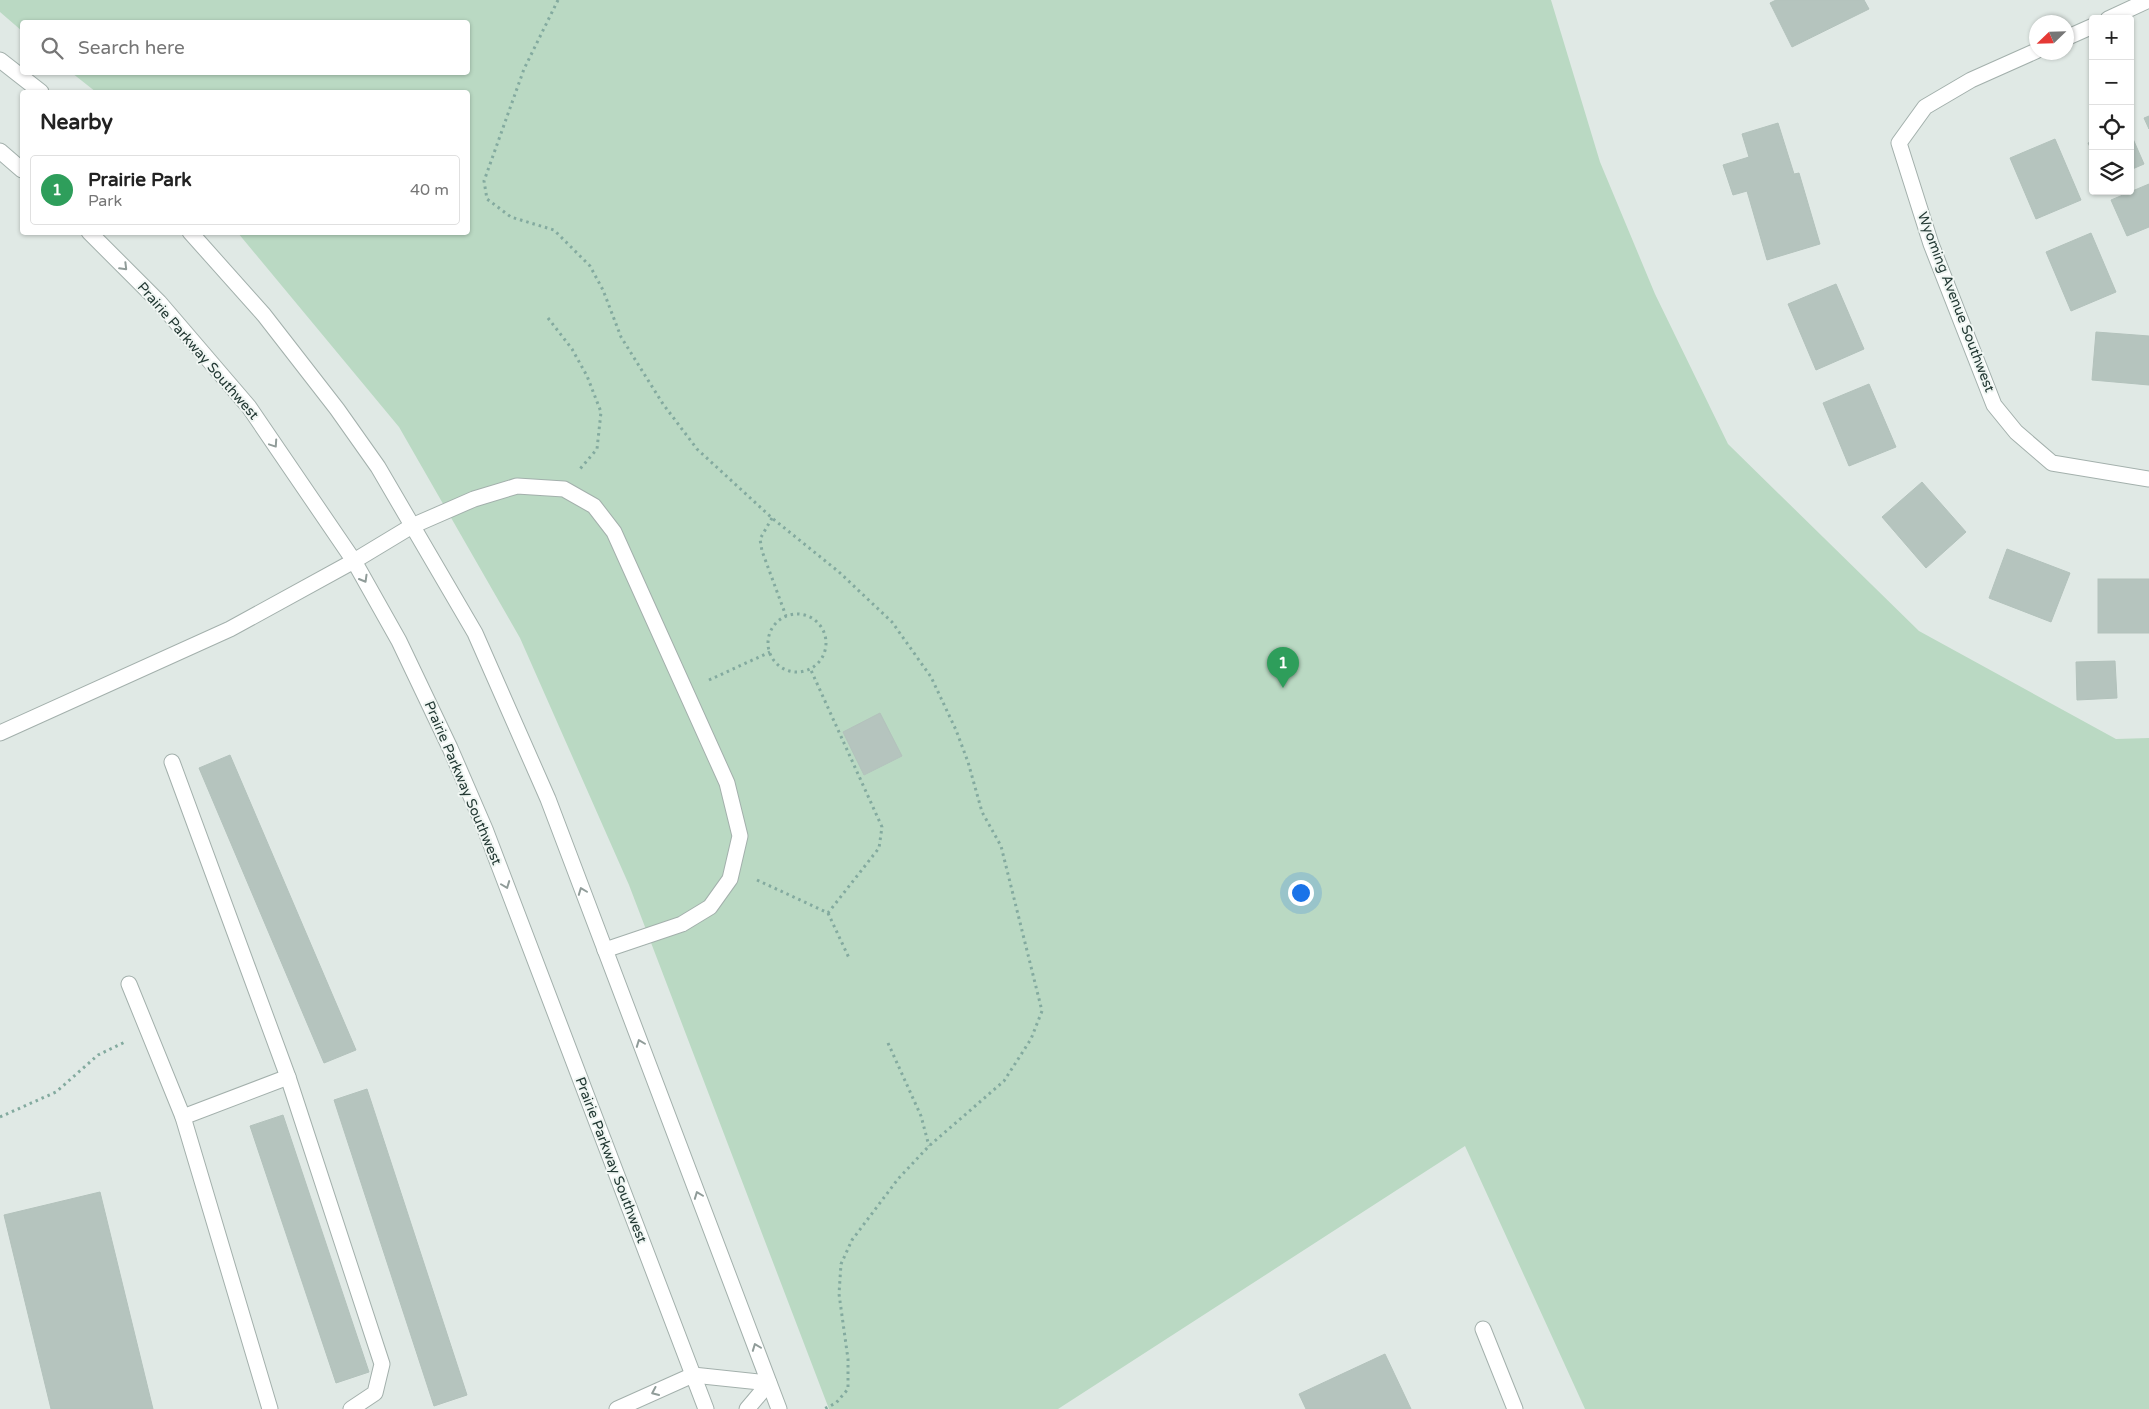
<!DOCTYPE html>
<meta charset="utf-8">
<style>
body{margin:0;font-family:"Varela Round",sans-serif;background:#f2f2f2;color:#222}
.controls{position:absolute;right:15px;top:15px;display:grid;overflow:hidden;border-radius:5px;box-shadow:0 1px 4px #0004}
.controls button{width:45px;height:45px;display:grid;place-items:center;padding:0;border:0;border-bottom:1px solid #e0e0e0;background:#fff;color:#222;font:25px sans-serif}
.compass{position:absolute;left:2029px;top:15px;width:45px;height:45px;border-radius:50%;background:#fff;box-shadow:0 1px 4px #0004;rotate:247deg}
.you{position:absolute;left:1300px;top:892px;width:18px;height:18px;margin:-12px;border:4px solid #fff;border-radius:50%;background:#1a73e8;box-shadow:0 0 0 8px #1a73e833}
.badge{display:grid;place-items:center;width:32px;height:32px;border-radius:50%;background:#b45309;color:#fff;font-size:16px;font-weight:700}
.pin{position:absolute;translate:-50% -41px;filter:drop-shadow(0 1px 2px #0008)}
.pin::after{content:'';position:absolute;top:26px;width:18px;height:15px;background:inherit;clip-path:polygon(0 0,100% 0,50% 100%)}
.list{margin:0;padding:0;list-style:none}
h2{display:flex;justify-content:space-between;align-items:center;height:65px;margin:0;padding:0 20px;font-size:21px}
h2 small{font-size:16px;font-weight:400;color:#767676}
.list li{display:grid;grid-template-columns:32px 1fr auto;gap:15px;align-items:center;box-sizing:border-box;height:70px;margin:0 10px 10px;padding:0 10px;border:1px solid #e0e0e0;border-radius:5px}
.list b{display:block;font-size:19px;white-space:nowrap}
.list p{margin:0;font-size:16px;white-space:nowrap;color:#767676}
.list em{font-size:16px;font-style:normal;color:#767676}
.icon{flex:none;width:28px;height:28px;fill:none;stroke:currentColor;stroke-width:2;stroke-linecap:round;stroke-linejoin:round}
.map{position:relative;flex:none;width:2149px;height:1409px;overflow:hidden}
.search{position:absolute;background:#fff;box-shadow:0 1px 4px #0004;left:20px;top:20px;width:450px;height:55px;display:flex;align-items:center;gap:12px;box-sizing:border-box;padding:0 18px;border-radius:5px;color:#767676;font-size:19px}
.panel{position:absolute;background:#fff;box-shadow:0 1px 4px #0004;left:20px;top:90px;width:450px;height:145px;border-radius:5px}
.map>svg:first-child{display:block}
.green{fill:#bad9c3}
.building{fill:#b5c4be;stroke:#b3c2bc}
.lines{fill:none;stroke-linecap:round;stroke-linejoin:round}
.minor-casing{stroke:#a3b0ac;stroke-width:17}
.path{stroke:#83aa9f;stroke-width:3;stroke-dasharray:2.5 4;stroke-linecap:butt}
.minor{stroke:#fff;stroke-width:15}
.oneway{stroke:#909c99}
.labels{text-anchor:middle;dominant-baseline:central;stroke-width:4;stroke-linejoin:round;paint-order:stroke}
.street-label{font-size:14px;fill:#223833;stroke:#f0f6f3}
</style>
<div class="map">
<svg width="2149" height="1409" viewBox="0 0 2149 1409">
<rect width="100%" height="100%" fill="#e0e9e5"/>
<path class="green" d="M0 0H1551L1600 162 1655 294 1728 444 1919 631 2116 739 2149 738V1409H1585L1465 1146 1058 1409H829L629 885 520 638 399 427 238 233 468 232V92H96L72 73 468 72V22H22V31L0 12Z"/>
<g class="building">
<path d="M1776 0H1864L1869 9 1792 47 1770 3Z"/>
<path d="M2149 116V129L2144 118Z"/>
<path d="M1778 123 1794 174 1799 173 1820 244 1767 260 1747 191 1733 195 1723 165 1749 157 1742 134Z"/>
<path d="M2130 132 2144 164 2130 170Z"/>
<path d="M2055 139 2081 200 2036 219 2010 158Z"/>
<path d="M2093 141V153L2088 143Z"/>
<path d="M2149 184V227L2127 236 2111 200Z"/>
<path d="M2091 233 2116 292 2071 311 2046 252Z"/>
<path d="M1836 284 1864 349 1816 370 1788 304Z"/>
<path d="M2096 332 2149 336V385L2092 380Z"/>
<path d="M1869 384 1896 447 1849 466 1823 403Z"/>
<path d="M1922 482 1966 532 1926 568 1882 517Z"/>
<path d="M2007 549 2070 573 2051 622 1989 598Z"/>
<rect x="2098" y="579" width="51" height="54"/>
<path d="M2115 661 2117 698 2077 700 2076 662Z"/>
<path d="M880 713 902 756 864 775 843 732Z"/>
<path d="M230 755 356 1050 324 1063 199 768Z"/>
<path d="M367 1089 467 1395 434 1406 334 1100Z"/>
<path d="M283 1115 369 1372 336 1383 250 1126Z"/>
<path d="M100 1192 153 1409H51L4 1215Z"/>
<path d="M1385 1354 1411 1409H1306L1299 1394Z"/>
</g>
<g class="lines">
<g class="minor-casing">
<g id="minor">
<path d="M2108 19 2149 0"/>
<path d="M2066 38 2093 26"/>
<path d="M2036 51 1971 80 1925 107 1899 143 1931 244 1994 405 2016 432 2052 463 2149 479"/>
<path d="M0 60 41 92"/>
<path d="M0 151 22 170"/>
<path d="M89 232 159 302 249 407 354 561 399 641 450 748 485 829 706 1409"/>
<path d="M190 232 264 315 337 409 378 467 475 633 548 799 779 1409"/>
<path d="M0 733 230 629 354 561 412 526 474 499 517 486 564 489 594 506 614 532 727 783 740 836 730 879 710 907 682 924 605 950"/>
<path d="M172 762 288 1077 382 1364 375 1393 351 1409"/>
<path d="M129 984 183 1117 270 1409"/>
<path d="M183 1117 288 1077"/>
<path d="M1483 1329 1515 1409"/>
<path d="M617 1409 693 1375 769 1383 747 1409"/>
</g>
</g>
<g class="path">
<path d="M558 0 524 69 484 181 487 199 511 217 554 230 590 266 603 290 621 337 663 404 697 449 772 518 839 572 892 622 931 677 956 730 968 762 982 812 1001 846 1042 1011 1031 1039 1004 1081 929 1146 898 1179 852 1240 841 1264 839 1294 848 1359V1389L836 1403 824 1409"/>
<path d="M548 318 572 349 587 376 601 412 597 449 580 469"/>
<path d="M772 518 760 539 762 551 786 616"/>
<circle cx="797" cy="643" r="29"/>
<path d="M709 680 770 652"/>
<path d="M757 880 828 913 879 848 882 827 810 668"/>
<path d="M828 913 849 958"/>
<path d="M888 1043 921 1116 929 1146"/>
<path d="M0 1117 56 1092 98 1055 125 1042"/>
</g>
<use href="#minor" class="minor"/>
</g>
<defs><path id="oneway-chevron" d="M-2-3.5L2.5 0L-2 3.5" fill="none" stroke-width="1.6" stroke-linecap="round" stroke-linejoin="round" transform="scale(1.25)"/></defs>
<g class="oneway">
<use href="#oneway-chevron" transform="translate(124 267) rotate(45)"/>
<use href="#oneway-chevron" transform="translate(274 444) rotate(56)"/>
<use href="#oneway-chevron" transform="translate(364 579) rotate(60)"/>
<use href="#oneway-chevron" transform="translate(506 885) rotate(69)"/>
<use href="#oneway-chevron" transform="translate(582 891) rotate(-111)"/>
<use href="#oneway-chevron" transform="translate(640 1043) rotate(-111)"/>
<use href="#oneway-chevron" transform="translate(698 1195) rotate(-111)"/>
<use href="#oneway-chevron" transform="translate(756 1347) rotate(-111)"/>
<use href="#oneway-chevron" transform="translate(655 1392) rotate(156)"/>
</g>
<g class="labels">
<g class="street-label">
<text transform="translate(1956 302) rotate(69)">Wyoming Avenue Southwest</text>
<text transform="translate(198 351) rotate(49)">Prairie Parkway Southwest</text>
<text transform="translate(463 783) rotate(67)">Prairie Parkway Southwest</text>
<text transform="translate(611 1160) rotate(69)">Prairie Parkway Southwest</text>
</g>
</g>
</svg>
<div class="controls">
<button>+</button>
<button>−</button>
<button><svg class="icon" aria-label="locate" viewBox="0 0 24 24"><circle cx="12" cy="12" r="6"/><path d="M12 2v4M12 18v4M2 12h4M18 12h4"/></svg></button>
<button><svg class="icon" aria-label="layers" viewBox="0 0 24 24"><path d="M12 4l9 5-9 5-9-5zM3 14l9 5 9-5"/></svg></button>
</div>
<svg class="compass" viewBox="-18 -18 36 36"><path d="M0-13l5 13h-10z" fill="#e53935"/><path d="M0 13l5-13h-10z" fill="#767676"/></svg>
<div class="you"></div>
<div class="pin badge" style="left:1283px;top:688px;background:#2e9e5b">1</div>
<div class="search"><svg class="icon" aria-label="search" viewBox="0 0 24 24"><circle cx="10" cy="10" r="6"/><path d="M15 15l6 6"/></svg>Search here</div>
<section class="panel">
<h2>Nearby<small></small></h2>
<ul class="list">
<li><span class="badge" style="background:#2e9e5b">1</span><div><b>Prairie Park</b><p>Park</p></div><em>40 m</em></li>
</ul>
</section>
</div>
